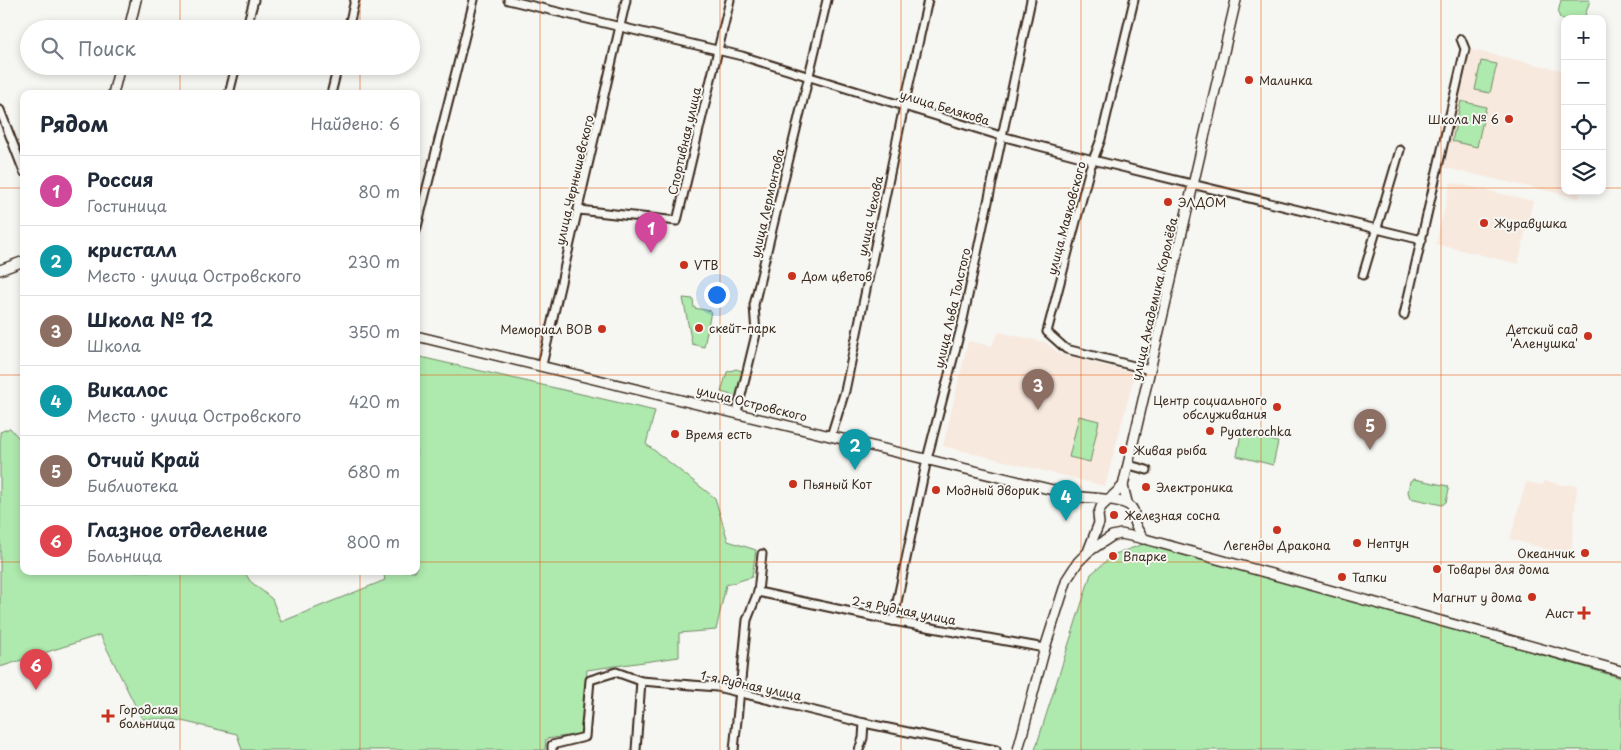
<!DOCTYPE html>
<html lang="ru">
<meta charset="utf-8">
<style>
body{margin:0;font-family:"Playpen Sans",sans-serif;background:#f6f6f7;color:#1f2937}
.controls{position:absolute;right:15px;top:15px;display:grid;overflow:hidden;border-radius:10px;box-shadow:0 2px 8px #0003}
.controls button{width:45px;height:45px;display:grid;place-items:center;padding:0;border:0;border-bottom:1px solid #e0e1e3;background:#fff;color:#1f2937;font:25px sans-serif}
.you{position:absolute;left:716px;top:294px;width:18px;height:18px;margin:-12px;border:4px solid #fff;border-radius:50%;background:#1a73e8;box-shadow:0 0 0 8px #1a73e833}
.badge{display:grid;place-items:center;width:32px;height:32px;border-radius:50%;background:#d93025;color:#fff;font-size:16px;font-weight:700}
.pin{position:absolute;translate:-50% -41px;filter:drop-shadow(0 1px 2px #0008)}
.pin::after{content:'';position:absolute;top:26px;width:18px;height:15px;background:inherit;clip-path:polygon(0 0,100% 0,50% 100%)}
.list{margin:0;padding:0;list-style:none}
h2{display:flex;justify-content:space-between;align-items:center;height:65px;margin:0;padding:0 20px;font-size:21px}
h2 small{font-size:16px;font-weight:400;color:#747a83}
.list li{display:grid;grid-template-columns:32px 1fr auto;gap:15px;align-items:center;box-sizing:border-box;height:70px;padding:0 20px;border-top:1px solid #e0e1e3}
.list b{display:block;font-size:19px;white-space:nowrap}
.list p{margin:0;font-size:16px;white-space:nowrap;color:#747a83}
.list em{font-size:16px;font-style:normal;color:#747a83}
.icon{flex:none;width:28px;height:28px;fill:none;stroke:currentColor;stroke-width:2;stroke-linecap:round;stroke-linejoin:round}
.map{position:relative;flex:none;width:1621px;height:750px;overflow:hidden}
.search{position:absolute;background:#fff;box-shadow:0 2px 8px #0003;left:20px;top:20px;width:400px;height:55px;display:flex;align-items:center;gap:12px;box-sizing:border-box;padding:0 18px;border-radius:28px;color:#747a83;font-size:19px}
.panel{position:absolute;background:#fff;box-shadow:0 2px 8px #0003;left:20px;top:90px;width:400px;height:485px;border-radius:10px}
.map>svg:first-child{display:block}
.built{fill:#f8e9de}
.green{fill:#aee9ae;stroke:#748a66}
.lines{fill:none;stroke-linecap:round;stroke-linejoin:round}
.minor-casing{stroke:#3b2a1e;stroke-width:11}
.tertiary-casing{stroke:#3b2a1e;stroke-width:12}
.minor{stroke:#f6f6f2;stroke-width:7}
.tertiary{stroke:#f6f6f2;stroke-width:9}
.grid{fill:none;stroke:#e8590c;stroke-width:1;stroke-opacity:0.55}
.poi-dot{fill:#c8321e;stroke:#f6f6f2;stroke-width:2}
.labels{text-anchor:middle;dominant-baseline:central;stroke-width:4;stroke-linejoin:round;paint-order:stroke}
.poi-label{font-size:12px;fill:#3b2a1e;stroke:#f6f6f2;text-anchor:start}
.street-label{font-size:12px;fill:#3b2a1e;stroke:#f6f6f2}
</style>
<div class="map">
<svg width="1621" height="750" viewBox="0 0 1621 750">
<rect width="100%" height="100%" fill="#f6f6f2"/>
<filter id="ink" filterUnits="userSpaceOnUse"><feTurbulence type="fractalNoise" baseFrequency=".02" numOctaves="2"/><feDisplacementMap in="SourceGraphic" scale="10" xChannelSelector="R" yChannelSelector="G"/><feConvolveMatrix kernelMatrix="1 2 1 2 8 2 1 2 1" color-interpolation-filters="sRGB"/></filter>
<g filter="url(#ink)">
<g class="built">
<path d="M1468 49 1565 71V191H1581L1579 198 1441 167Z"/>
<path d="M1451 182 1533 201 1518 264 1436 244Z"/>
<path d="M999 332 1045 342 1060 354 1135 373 1105 486 943 446 968 341 991 346Z"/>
<path d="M1545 481 1563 485H1577L1571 556 1510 539 1526 482 1542 485Z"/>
</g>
<g class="green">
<path d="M1561 0H1590L1584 19H1565V21L1560 18 1558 13Z"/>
<path d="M1481 61 1497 64 1490 93 1475 90Z"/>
<path d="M1461 101 1486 107 1477 147 1452 141Z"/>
<path d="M683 298 693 299 694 308 711 311 704 347 692 344Z"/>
<path d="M416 356 655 411 646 444 715 498 728 541 756 550 752 577 726 585 716 630 679 633V657L587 670 581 734 546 739 545 750H242L237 734 173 719H142L100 635 0 667V432L10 428 24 444V571H244L250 581 272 599 281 622 385 580 383 571H416Z"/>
<path d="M736 369 745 372 739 397 721 392 727 372Z"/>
<path d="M1079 416 1099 421 1090 462 1069 457Z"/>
<path d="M1241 433 1278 442 1273 465 1237 456Z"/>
<path d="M1414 479 1448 486 1449 490 1446 502 1442 505 1410 498 1408 492 1410 481Z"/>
<path d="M1145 539 1379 606 1621 678V750H1035L1091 574 1115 554 1141 545Z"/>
</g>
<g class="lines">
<g class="minor-casing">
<g id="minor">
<path d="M508 0 742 56 1001 136 1093 160 1422 240"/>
<path d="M1134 0 1101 139 1090 168 1047 332 1066 349 1150 370"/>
<path d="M246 29 254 0"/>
<path d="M348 29 355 0"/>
<path d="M229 94 236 66"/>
<path d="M331 94 338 66"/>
<path d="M0 110 24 172"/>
<path d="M579 210 677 221 730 0"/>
<path d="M416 231 474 0"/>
<path d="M1363 275 1400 150"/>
<path d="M1404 315 1465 49 1461 39"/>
<path d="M542 365 626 0"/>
<path d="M737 412 756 334 754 305 827 0"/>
<path d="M831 436 845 391 904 106 928 0"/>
<path d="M1129 465 1147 470"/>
<path d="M758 592 893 621 1045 648"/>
<path d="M893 621 927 459 962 324 1031 0"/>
<path d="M552 750V745L585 737 590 680 616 672 641 681 717 687 864 723 996 750"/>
<path d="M636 750 641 681"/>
<path d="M734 750 747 620 758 592 762 554"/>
<path d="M859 750 863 738 864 723"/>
</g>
</g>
<g class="tertiary-casing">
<g id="tertiary">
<path d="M129 29 136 0"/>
<path d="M113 94 120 66"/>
<path d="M0 270 24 261"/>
<path d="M416 336 1082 497C1095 499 1128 498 1133 510 1135 514 1133 517 1134 521 1135 527 1140 533 1143 539"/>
<path d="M1127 502 1123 486 1236 0"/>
<path d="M1089 549 1099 523 1098 515 1101 507 1123 486"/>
<path d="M1018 750 1045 648 1067 579 1078 562 1088 552 1112 536 1121 534 1145 539 1621 671"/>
</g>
</g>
<use href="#minor" class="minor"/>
<use href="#tertiary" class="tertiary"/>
</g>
</g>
<path class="grid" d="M180 0V29M360 0V29M540 0V750M720 0V750M901 0V750M1081 0V750M1261 0V750M1441 0V750M180 66V94M360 66V94M0 188H24M416 188H1565M1602 188H1621M0 375H24M416 375H1621M0 562H24M416 562H1621M180 571V750M360 571V750"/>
<g class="poi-dot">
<circle cx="1249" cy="80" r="5"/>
<circle cx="1509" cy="119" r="5"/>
<circle cx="1168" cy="202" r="5"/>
<circle cx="1484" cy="223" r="5"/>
<circle cx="684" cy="265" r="5"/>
<circle cx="792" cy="276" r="5"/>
<circle cx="699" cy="328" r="5"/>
<circle cx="602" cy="329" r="5"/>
<circle cx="1588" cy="336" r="5"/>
<circle cx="1277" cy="407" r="5"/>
<circle cx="1210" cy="431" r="5"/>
<circle cx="675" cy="434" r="5"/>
<circle cx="1123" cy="450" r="5"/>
<circle cx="793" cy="484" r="5"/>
<circle cx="1146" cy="487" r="5"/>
<circle cx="936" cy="490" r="5"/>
<circle cx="1114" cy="515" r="5"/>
<circle cx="1277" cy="530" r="5"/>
<circle cx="1357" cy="543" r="5"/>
<circle cx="1585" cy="553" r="5"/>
<circle cx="1113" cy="556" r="5"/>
<circle cx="1437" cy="569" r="5"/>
<circle cx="1342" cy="577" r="5"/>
<circle cx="1532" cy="597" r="5"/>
<path d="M1581.5 605.5h5v5h5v5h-5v5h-5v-5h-5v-5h5z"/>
<path d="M105.5 708.5h5v5h5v5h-5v5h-5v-5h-5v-5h5z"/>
</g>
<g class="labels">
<g class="poi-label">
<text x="1259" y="80">Малинка</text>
<text x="1499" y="119" text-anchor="end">Школа № 6</text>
<text x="1178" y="202">ЭЛДОМ</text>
<text x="1494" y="223">Журавушка</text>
<text x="694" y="265">VTB</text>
<text x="802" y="276">Дом цветов</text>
<text x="709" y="328">скейт-парк</text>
<text x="592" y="329" text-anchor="end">Мемориал ВОВ</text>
<text x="1578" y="329" text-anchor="end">Детский сад<tspan x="1578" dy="14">'Аленушка'</tspan></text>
<text x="1267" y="400" text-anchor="end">Центр социального<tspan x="1267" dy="14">обслуживания</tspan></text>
<text x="1220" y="431">Pyaterochka</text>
<text x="685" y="434">Время есть</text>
<text x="1133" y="450">Живая рыба</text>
<text x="803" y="484">Пьяный Кот</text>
<text x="1156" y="487">Электроника</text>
<text x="946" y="490">Модный дворик</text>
<text x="1124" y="515">Железная сосна</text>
<text x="1367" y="543">Нептун</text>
<text x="1277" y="545" text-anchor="middle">Легенды Дракона</text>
<text x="1575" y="553" text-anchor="end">Океанчик</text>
<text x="1123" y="556">Впарке</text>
<text x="1447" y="569">Товары для дома</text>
<text x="1352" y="577">Тапки</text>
<text x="1522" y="597" text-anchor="end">Магнит у дома</text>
<text x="1574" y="613" text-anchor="end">Аист</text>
<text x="119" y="709">Городская<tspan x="119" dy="14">больница</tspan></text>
</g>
<g class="street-label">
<text transform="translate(945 107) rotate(17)">улица Белякова</text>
<text transform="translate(684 141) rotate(-77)">Спортивная улица</text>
<text transform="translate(574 180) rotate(-77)">улица Чернышевского</text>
<text transform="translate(767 203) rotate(-77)">улица Лермонтова</text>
<text transform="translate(870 216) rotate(-78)">улица Чехова</text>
<text transform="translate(1066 218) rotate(-75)">улица Маяковского</text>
<text transform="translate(1154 299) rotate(-77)">улица Академика Королёва</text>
<text transform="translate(952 308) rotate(-77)">улица Льва Толстого</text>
<text transform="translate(752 403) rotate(14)">улица Островского</text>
<text transform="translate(904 610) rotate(11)">2-я Рудная улица</text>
<text transform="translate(751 685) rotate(12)">1-я Рудная улица</text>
</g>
</g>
</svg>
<div class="controls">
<button>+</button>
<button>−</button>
<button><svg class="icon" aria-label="locate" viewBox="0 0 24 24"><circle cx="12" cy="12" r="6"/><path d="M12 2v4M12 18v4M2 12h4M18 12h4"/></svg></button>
<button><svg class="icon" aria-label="layers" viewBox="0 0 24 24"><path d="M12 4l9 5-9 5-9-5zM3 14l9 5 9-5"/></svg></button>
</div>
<div class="you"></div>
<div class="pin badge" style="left:651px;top:253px;background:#d1479c">1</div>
<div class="pin badge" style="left:855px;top:470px;background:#0f9aa8">2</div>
<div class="pin badge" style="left:1038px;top:410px;background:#8d6e63">3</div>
<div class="pin badge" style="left:1066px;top:521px;background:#0f9aa8">4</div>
<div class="pin badge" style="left:1370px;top:450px;background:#8d6e63">5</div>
<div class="pin badge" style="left:36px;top:690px;background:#e0444e">6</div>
<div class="search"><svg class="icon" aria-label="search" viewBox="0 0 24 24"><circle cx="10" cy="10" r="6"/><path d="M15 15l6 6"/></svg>Поиск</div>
<section class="panel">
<h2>Рядом<small>Найдено: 6</small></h2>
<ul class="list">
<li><span class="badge" style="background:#d1479c">1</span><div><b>Россия</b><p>Гостиница</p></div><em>80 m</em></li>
<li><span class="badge" style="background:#0f9aa8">2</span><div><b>кристалл</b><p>Место · улица Островского</p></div><em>230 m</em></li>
<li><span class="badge" style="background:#8d6e63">3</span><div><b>Школа № 12</b><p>Школа</p></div><em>350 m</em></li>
<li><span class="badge" style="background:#0f9aa8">4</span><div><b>Викалос</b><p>Место · улица Островского</p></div><em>420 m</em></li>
<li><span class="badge" style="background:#8d6e63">5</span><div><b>Отчий Край</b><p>Библиотека</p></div><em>680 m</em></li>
<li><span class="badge" style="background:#e0444e">6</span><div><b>Глазное отделение</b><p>Больница</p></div><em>800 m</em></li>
</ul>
</section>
</div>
